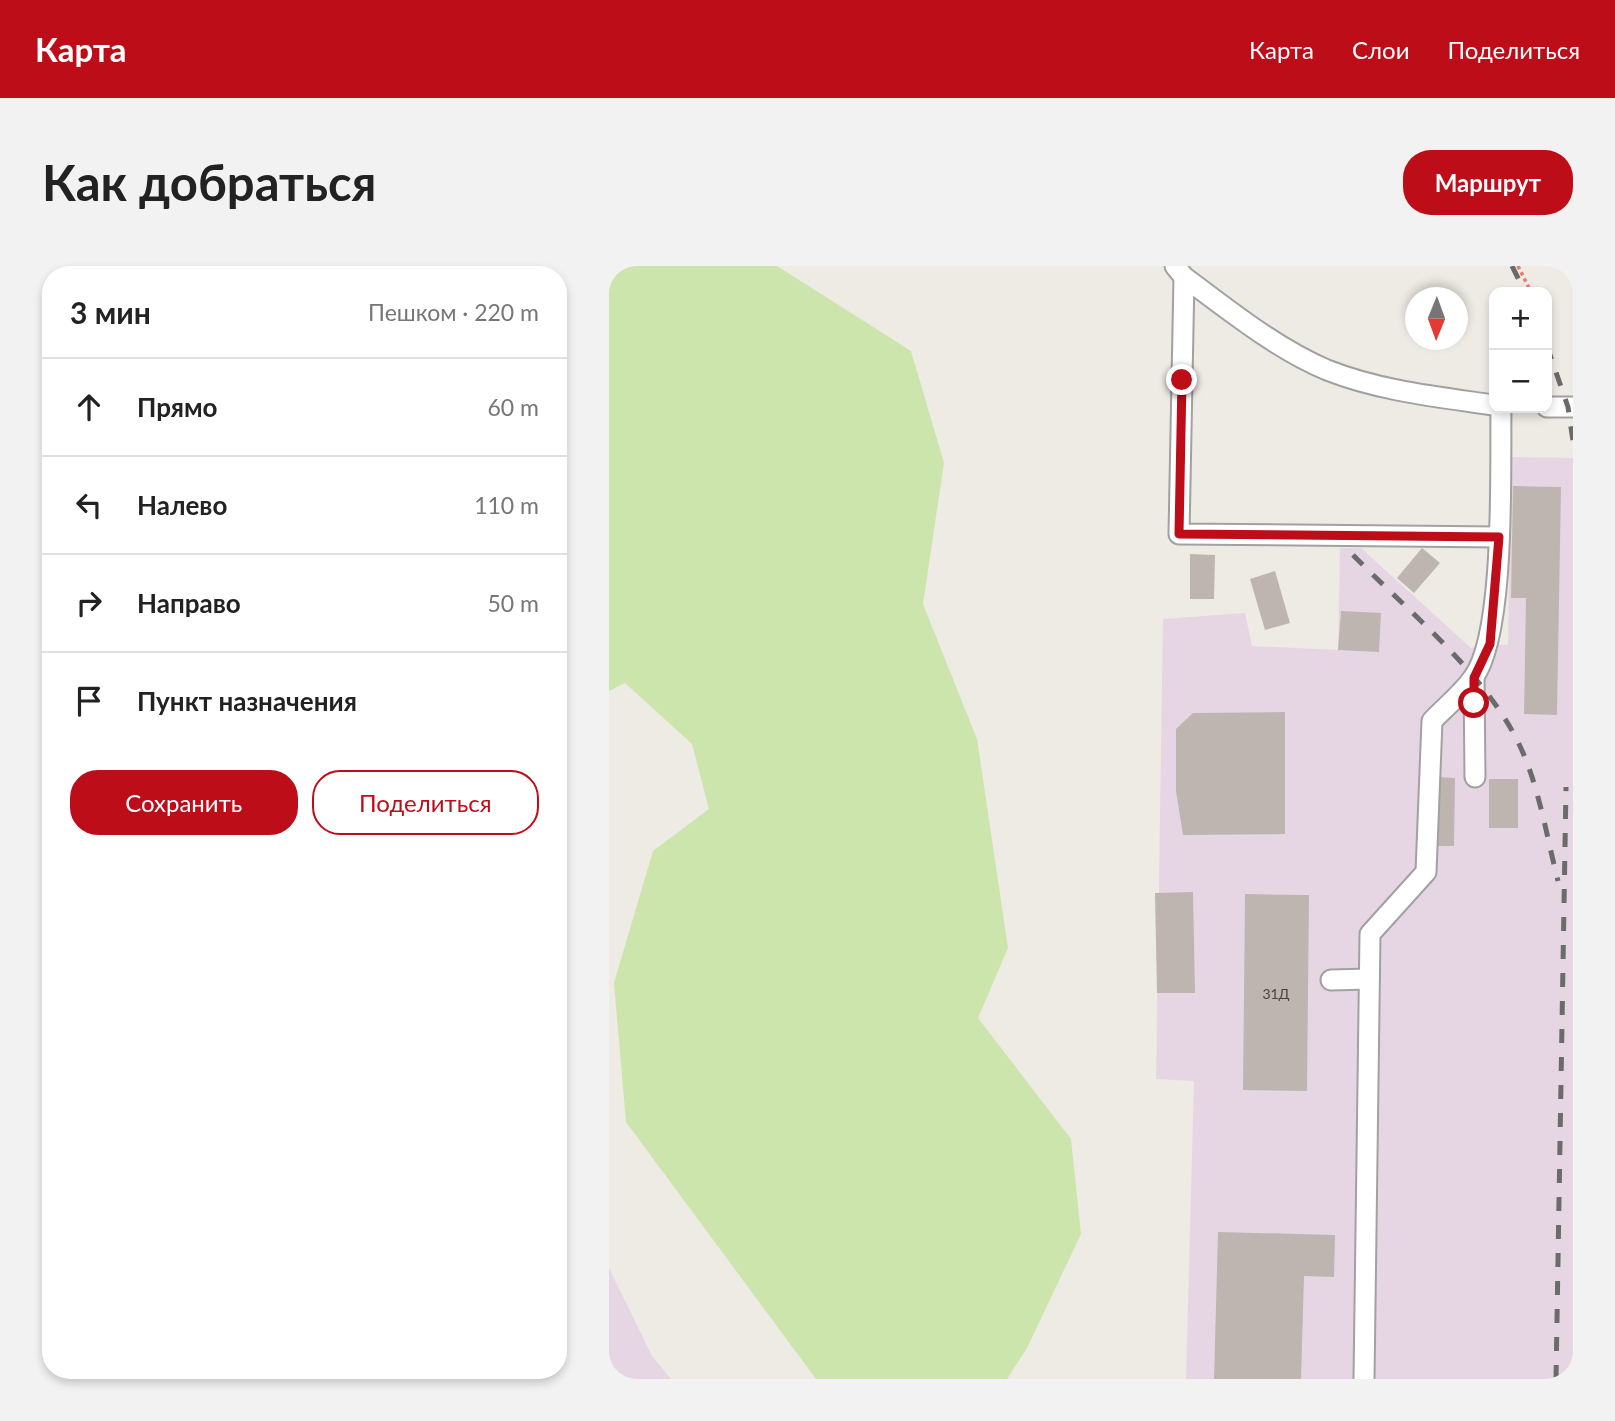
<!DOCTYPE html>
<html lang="ru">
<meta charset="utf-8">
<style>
body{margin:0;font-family:Lato,sans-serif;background:#f2f2f2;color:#222}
.controls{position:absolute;right:21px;top:21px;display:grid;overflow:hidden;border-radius:14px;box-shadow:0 4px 10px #0003}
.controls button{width:63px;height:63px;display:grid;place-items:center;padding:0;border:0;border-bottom:2px solid #e0e0e0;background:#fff;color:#222;font:35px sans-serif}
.compass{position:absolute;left:796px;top:21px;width:63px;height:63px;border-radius:50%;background:#fff;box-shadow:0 4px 10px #0003;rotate:181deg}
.stop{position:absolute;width:21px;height:21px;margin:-16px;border:5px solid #bd0d19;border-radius:50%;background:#fff}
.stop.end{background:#bd0d19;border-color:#fff;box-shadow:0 2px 7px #0008}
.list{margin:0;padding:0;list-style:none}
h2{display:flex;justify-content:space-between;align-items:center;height:91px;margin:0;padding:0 28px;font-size:30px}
h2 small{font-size:23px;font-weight:400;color:#767676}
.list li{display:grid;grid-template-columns:46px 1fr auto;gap:21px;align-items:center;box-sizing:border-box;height:98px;padding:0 28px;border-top:2px solid #e0e0e0}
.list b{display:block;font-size:26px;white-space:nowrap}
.list em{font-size:23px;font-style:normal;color:#767676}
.actions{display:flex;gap:14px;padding:21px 28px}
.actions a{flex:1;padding:16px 0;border:2px solid #bd0d19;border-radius:28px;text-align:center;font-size:24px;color:#bd0d19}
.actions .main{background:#bd0d19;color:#fff}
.icon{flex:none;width:38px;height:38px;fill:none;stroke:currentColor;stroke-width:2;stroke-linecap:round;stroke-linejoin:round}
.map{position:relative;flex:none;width:964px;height:1113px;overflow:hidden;border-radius:28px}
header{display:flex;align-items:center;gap:42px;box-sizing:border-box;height:98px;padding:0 35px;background:#bd0d19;color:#fff}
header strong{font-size:33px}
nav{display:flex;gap:38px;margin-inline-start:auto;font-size:24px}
.intro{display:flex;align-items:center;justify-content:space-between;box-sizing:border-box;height:168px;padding:0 42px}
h1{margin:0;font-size:49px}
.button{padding:18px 32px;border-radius:28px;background:#bd0d19;color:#fff;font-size:24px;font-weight:700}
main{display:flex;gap:42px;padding:0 42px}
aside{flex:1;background:#fff;border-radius:28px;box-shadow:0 4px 10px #0003}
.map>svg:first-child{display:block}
.industrial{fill:#e6d6e4}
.grass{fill:#cce5ac}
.building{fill:#beb5b0}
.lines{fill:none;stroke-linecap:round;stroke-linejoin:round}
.minor-casing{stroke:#a1a1a1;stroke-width:23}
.path{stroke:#f07672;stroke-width:3.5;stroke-dasharray:3.5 3.5;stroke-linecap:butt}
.minor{stroke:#fff;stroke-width:19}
.rail{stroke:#6b6b6b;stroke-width:5;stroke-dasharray:14 14;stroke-linecap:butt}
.route{stroke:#bd0d19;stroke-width:9}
.labels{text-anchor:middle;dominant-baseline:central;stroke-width:5;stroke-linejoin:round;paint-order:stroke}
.number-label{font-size:14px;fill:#454342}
</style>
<header>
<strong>Карта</strong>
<nav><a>Карта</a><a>Слои</a><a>Поделиться</a></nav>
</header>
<div class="intro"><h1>Как добраться</h1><a class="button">Маршрут</a></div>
<main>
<aside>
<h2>3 мин<small>Пешком · 220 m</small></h2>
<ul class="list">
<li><svg class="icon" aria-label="ahead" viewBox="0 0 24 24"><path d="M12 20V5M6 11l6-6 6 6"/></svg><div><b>Прямо</b></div><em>60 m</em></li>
<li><svg class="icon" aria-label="left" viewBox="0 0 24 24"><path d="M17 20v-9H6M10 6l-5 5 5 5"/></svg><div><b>Налево</b></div><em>110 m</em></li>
<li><svg class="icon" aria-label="right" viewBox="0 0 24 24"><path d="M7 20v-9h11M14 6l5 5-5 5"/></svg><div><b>Направо</b></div><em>50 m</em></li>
<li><svg class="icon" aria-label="arrive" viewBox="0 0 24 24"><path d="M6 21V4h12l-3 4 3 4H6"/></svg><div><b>Пункт назначения</b></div></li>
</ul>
<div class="actions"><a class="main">Сохранить</a><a>Поделиться</a></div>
</aside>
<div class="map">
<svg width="964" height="1113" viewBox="0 0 964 1113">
<rect width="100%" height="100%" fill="#eeeae4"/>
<g class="industrial">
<path d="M902 191 964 192V1113H577L585 815 547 813 554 353 636 347 643 380 729 384 731 282H752L862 382 881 378 899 379Z"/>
<path d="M0 1002 43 1090 62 1113H0Z"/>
</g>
<path class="grass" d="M0 0H168L302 85 335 197 314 338 368 473 399 682 369 752 462 873 472 968 418 1082 398 1113H207L17 856 5 717 44 585 100 543 83 478 16 417 0 425Z"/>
<g class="building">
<path d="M904 220 952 221 948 449 915 448 917 332H902Z"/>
<path d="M813 282 831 297 805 327 788 312Z"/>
<path d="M581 288 606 289 605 333H581Z"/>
<path d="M666 305 681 357 656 364 641 313Z"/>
<path d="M732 345 772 347 770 386 729 384Z"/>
<path d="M676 446V568L574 569 567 525V463L584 447Z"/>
<path d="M829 511 846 512 845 580H828Z"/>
<rect x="880" y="513" width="29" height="49"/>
<path d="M584 626 586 727H548L546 627Z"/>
<path d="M636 628 700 629 698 825 634 824Z"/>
<path d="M609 966 726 969 725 1011 695 1010 692 1113H605Z"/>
</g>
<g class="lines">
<g class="minor-casing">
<g id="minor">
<path d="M566 0 575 11C620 44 666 82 718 104 771 125 829 131 885 139"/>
<path d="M575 11 570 268 890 271"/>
<path d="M938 141H964"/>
<path d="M865 412 866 511"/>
<path d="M722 714 760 713"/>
<path d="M755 1113 761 668 817 606 823 455C836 441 853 428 864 412 897 368 891 202 892 142"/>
</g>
</g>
<g class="path">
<path d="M909 0 922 26"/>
<path d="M938 68V77"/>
</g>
<use href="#minor" class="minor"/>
<g class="rail">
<path d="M903 0 916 26"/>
<path d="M938 80 959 141 964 175"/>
<path d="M744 289C798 344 872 404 907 472 929 514 937 568 949 615"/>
<path d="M947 1113 957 521"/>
</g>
</g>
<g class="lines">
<path class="route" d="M573 114 570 268 890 271 881 378 865 412V437"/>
</g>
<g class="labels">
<g class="number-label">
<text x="667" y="727">31Д</text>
</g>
</g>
</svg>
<div class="controls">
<button>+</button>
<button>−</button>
</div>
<svg class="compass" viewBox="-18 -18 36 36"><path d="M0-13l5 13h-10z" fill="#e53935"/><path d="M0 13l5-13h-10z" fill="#767676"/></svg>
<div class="stop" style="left:865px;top:437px"></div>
<div class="stop end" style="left:573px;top:114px"></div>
</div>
</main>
